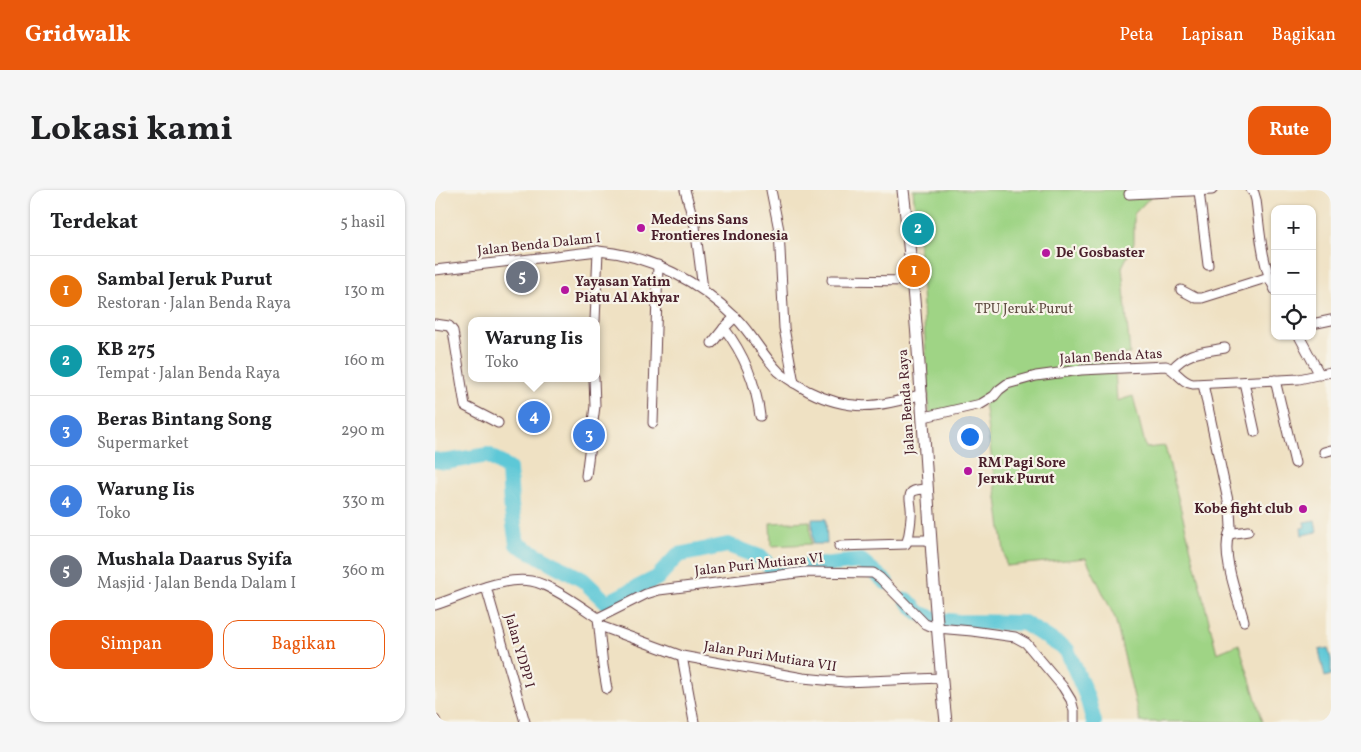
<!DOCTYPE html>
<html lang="id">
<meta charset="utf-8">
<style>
body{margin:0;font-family:Vollkorn,serif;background:#f6f6f6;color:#202124}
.controls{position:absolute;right:15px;top:15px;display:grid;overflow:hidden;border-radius:10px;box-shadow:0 1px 4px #0004}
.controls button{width:45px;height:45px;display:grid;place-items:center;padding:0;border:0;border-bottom:1px solid #e0e0e0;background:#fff;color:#202124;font:25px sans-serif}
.you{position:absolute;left:534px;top:246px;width:18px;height:18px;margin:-12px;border:4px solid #fff;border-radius:50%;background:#1a73e8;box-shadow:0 0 0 8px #1a73e833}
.badge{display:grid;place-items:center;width:32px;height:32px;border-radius:50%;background:#ea580c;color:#fff;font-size:16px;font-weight:700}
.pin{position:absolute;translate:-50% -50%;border:2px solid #fff;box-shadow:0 1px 5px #0006}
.popup{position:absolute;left:33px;top:127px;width:132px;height:65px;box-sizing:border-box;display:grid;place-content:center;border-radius:10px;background:#fff;filter:drop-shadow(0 1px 4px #0005);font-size:16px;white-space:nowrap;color:#757577}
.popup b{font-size:19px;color:#202124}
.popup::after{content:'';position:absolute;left:50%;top:100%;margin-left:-10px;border:10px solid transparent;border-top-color:#fff}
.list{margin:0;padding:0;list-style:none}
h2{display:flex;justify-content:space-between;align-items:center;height:65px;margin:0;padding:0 20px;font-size:21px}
h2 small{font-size:16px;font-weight:400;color:#757577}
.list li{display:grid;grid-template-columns:32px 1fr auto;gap:15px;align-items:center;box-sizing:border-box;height:70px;padding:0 20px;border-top:1px solid #e0e0e0}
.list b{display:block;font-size:19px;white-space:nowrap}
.list p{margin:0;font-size:16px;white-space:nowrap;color:#757577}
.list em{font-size:16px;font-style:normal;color:#757577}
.actions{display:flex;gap:10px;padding:15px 20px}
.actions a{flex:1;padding:11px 0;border:1px solid #ea580c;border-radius:15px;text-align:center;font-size:18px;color:#ea580c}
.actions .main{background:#ea580c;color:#fff}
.icon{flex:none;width:28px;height:28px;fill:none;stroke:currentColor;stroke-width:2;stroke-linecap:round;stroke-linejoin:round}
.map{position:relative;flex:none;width:896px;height:532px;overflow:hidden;border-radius:15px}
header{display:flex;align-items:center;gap:30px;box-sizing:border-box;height:70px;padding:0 25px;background:#ea580c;color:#fff}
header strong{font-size:24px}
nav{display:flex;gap:28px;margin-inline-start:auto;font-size:18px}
.intro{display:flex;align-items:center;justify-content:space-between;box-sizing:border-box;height:120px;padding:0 30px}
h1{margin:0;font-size:35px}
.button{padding:12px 22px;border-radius:15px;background:#ea580c;color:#fff;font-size:18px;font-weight:700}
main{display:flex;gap:30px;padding:0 30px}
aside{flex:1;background:#fff;border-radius:15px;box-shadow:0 1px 4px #0004}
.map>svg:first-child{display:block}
.green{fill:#9fd485;stroke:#747a58}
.water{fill:#5dc8d7;stroke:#547481}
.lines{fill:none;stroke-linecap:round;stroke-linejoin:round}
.river{stroke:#5dc8d7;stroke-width:16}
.minor-casing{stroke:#633c42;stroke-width:11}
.tertiary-casing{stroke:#633c42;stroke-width:13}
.minor{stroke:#fff;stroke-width:9}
.tertiary{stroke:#fff;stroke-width:11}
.poi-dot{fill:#b5179e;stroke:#f7f3e8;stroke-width:2}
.labels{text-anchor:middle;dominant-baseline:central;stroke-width:4.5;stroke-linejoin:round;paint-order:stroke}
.poi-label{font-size:14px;font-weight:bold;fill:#4a1f2b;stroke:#f7f3e8;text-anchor:start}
.street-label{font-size:14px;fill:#4a1f2b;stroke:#f7f3e8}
.park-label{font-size:14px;fill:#5f4c42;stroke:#f7f3e8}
</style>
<header>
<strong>Gridwalk</strong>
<nav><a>Peta</a><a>Lapisan</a><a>Bagikan</a></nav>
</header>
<div class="intro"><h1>Lokasi kami</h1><a class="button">Rute</a></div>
<main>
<aside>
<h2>Terdekat<small>5 hasil</small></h2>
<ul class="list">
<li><span class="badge" style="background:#e8710a">1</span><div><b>Sambal Jeruk Purut</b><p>Restoran · Jalan Benda Raya</p></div><em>130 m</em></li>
<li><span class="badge" style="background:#0f9aa8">2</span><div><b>KB 275</b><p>Tempat · Jalan Benda Raya</p></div><em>160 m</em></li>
<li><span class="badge" style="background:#3f7fe0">3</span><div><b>Beras Bintang Song</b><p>Supermarket</p></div><em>290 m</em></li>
<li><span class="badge" style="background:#3f7fe0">4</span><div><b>Warung Iis</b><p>Toko</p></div><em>330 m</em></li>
<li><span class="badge" style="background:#6b7280">5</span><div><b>Mushala Daarus Syifa</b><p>Masjid · Jalan Benda Dalam I</p></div><em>360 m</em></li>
</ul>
<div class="actions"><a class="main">Simpan</a><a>Bagikan</a></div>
</aside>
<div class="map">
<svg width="896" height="532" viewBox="0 0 896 532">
<rect width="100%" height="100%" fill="#f7f3e8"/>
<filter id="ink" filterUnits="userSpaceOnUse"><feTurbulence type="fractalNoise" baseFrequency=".02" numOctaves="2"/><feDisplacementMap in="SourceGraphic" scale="10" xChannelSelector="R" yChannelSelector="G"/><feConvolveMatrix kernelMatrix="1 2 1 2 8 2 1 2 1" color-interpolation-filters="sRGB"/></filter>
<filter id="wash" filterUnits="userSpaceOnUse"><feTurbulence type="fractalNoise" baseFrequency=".0096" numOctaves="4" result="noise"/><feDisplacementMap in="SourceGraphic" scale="20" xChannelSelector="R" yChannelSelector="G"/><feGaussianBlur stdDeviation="1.12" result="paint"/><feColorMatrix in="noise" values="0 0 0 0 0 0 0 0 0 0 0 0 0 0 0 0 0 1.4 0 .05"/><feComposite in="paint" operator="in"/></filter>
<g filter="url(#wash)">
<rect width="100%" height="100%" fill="#efe1c3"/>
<g class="green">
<path d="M478 0H722L699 24V53L687 77 695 164 679 165 682 211 698 206 711 258 730 256 782 463 804 454 828 532H705L680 428 651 368 571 376 549 212 495 229 485 69Z"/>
<path d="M375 331 376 354 336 356 335 333Z"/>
</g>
<g class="water">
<path d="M377 329H391L392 354H378Z"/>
<path d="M880 330 882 342 867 345 866 338 870 337 869 332Z"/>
<path d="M893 458 896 470V485L890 487 884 460Z"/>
</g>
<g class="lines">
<g class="river">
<path d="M0 270 10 272 53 265 74 279 76 315 82 354 148 390 172 413 222 388 243 365 293 355 327 368 338 380 426 371 451 392"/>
<path d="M472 410 484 423 503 430 523 432 589 433 632 460 652 507 659 532"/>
</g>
</g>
</g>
<g filter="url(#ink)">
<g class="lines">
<g class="minor-casing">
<g id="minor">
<path d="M250 0 260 36 268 99"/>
<path d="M336 0 344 40 349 138 359 193"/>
<path d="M816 0 819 3 821 10C825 40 826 72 840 100"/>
<path d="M764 1 773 75"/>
<path d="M694 4 777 0"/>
<path d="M0 80 163 61C215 65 265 92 301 128 317 144 328 166 344 182 353 190 363 195 373 201 414 222 444 218 487 204"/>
<path d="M397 90 478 91"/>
<path d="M746 100 761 108H767L834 87"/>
<path d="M300 127 289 138C309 164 321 194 325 226"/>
<path d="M160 131 163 61"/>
<path d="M0 134 14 136 18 141 30 216 63 233"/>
<path d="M877 134 896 130"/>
<path d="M864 146 885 185"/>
<path d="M277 153 289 138"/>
<path d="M737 179C752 161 769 162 790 158"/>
<path d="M840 190 860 273"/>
<path d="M809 192 820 242"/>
<path d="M768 194 795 320 796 337 794 344 813 341"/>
<path d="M489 227 546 214 559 206 564 200 572 194 601 186 646 180 731 176C741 180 747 193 758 194L864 189 896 182"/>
<path d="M218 233 223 75"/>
<path d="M889 262 896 260"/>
<path d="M151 286 160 216 159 188"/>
<path d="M794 344C786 365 803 408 809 431"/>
<path d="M473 350H496"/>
<path d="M404 356 471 354C474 349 477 325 476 318 476 313 473 306 477 302 481 299 488 299 493 299"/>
<path d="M51 397 90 532"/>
<path d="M0 415C28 406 67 386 96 391 115 394 147 417 163 428L168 476 172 499"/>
<path d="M163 428 211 404 224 400 370 382 438 383 445 388 490 434 502 438 537 441 580 447 591 453 628 497 636 510 639 521V532"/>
<path d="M165 436 247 466 368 488 410 492 506 488"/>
<path d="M247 466 259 532"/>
<path d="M0 530 1 532"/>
</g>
</g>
<g class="tertiary-casing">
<path id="tertiary" d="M468 0C489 177 492 355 511 532"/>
</g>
<use href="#minor" class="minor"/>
<use href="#tertiary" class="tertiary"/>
</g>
</g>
<g class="poi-dot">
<circle cx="206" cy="38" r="5"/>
<circle cx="611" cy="63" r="5"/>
<circle cx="130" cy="100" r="5"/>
<circle cx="533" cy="281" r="5"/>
<circle cx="868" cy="319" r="5"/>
</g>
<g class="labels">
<g class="poi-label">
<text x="216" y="30">Medecins Sans<tspan x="216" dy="16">Frontieres Indonesia</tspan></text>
<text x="621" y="63">De' Gosbaster</text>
<text x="140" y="92">Yayasan Yatim<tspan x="140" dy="16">Piatu Al Akhyar</tspan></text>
<text x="543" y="273">RM Pagi Sore<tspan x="543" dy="16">Jeruk Purut</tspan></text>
<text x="858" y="319" text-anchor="end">Kobe fight club</text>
</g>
<g class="street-label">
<text transform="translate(104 55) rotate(-6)">Jalan Benda Dalam I</text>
<text transform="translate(676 167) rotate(-3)">Jalan Benda Atas</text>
<text transform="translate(472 212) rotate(-94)">Jalan Benda Raya</text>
<text transform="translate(324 375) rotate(-6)">Jalan Puri Mutiara VI</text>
<text transform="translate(84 461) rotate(74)">Jalan YDPP I</text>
<text transform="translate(335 467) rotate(9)">Jalan Puri Mutiara VII</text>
</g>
<g class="park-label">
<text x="589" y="119">TPU Jeruk Purut</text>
</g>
</g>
</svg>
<div class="controls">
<button>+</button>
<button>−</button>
<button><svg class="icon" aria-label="locate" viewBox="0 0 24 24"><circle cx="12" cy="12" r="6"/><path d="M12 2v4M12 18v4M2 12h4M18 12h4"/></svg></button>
</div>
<div class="you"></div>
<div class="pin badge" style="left:479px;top:81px;background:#e8710a">1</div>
<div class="pin badge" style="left:483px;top:39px;background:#0f9aa8">2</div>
<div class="pin badge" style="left:154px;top:245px;background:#3f7fe0">3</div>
<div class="pin badge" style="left:99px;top:227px;background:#3f7fe0">4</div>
<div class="popup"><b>Warung Iis</b>Toko</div>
<div class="pin badge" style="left:87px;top:87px;background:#6b7280">5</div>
</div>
</main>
